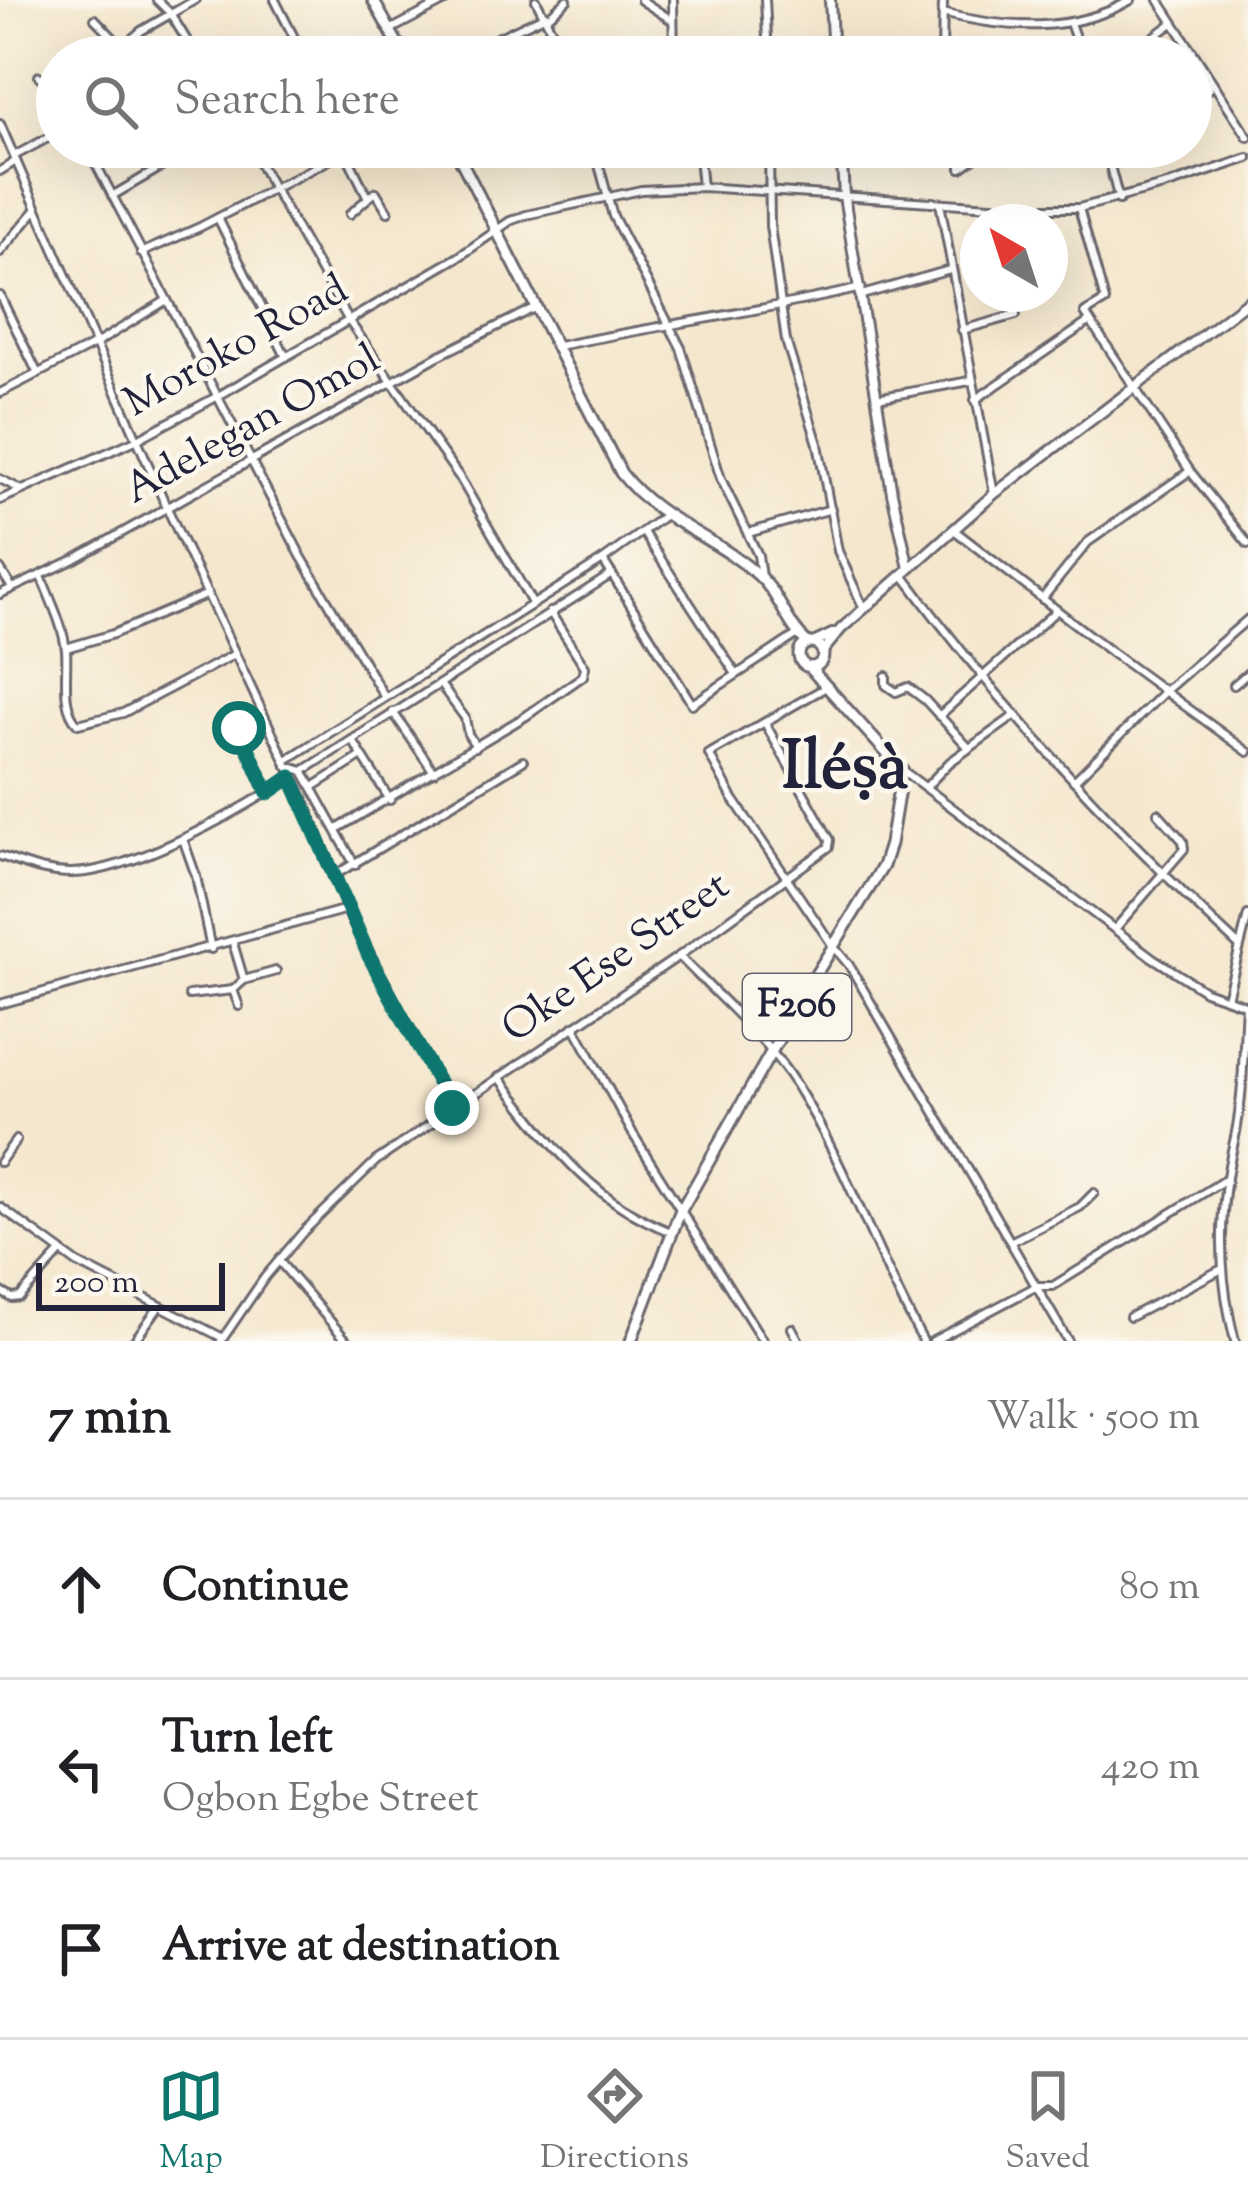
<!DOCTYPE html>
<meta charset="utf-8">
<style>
body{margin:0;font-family:"Sorts Mill Goudy",serif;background:#f6f6f6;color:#202124}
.compass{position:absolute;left:960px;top:204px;width:108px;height:108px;border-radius:50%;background:#fff;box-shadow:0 12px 48px #0002;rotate:321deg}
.scale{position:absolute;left:36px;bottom:30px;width:189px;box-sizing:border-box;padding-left:12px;border:6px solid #22223b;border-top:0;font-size:33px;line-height:42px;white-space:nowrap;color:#22223b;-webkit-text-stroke:9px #fbf7ec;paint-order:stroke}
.stop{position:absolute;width:36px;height:36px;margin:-27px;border:9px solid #0f766e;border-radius:50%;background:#fff}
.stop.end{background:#0f766e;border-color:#fff;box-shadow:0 3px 12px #0008}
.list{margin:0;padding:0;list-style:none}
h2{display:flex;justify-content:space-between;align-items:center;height:156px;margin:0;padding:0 48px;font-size:51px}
h2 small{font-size:39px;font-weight:400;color:#757577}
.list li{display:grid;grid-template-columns:78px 1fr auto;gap:36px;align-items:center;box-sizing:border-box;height:180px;padding:0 48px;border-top:3px solid #e0e0e0}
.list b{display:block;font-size:45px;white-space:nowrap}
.list p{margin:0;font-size:39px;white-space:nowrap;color:#757577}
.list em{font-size:39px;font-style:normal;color:#757577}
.icon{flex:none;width:66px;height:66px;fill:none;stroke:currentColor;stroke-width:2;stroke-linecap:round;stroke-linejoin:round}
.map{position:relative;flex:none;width:1248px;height:1341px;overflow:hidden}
.search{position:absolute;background:#fff;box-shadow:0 12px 48px #0002;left:36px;right:36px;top:36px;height:132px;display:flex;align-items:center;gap:30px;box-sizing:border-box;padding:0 42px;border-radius:66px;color:#757577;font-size:45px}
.sheet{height:696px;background:#fff}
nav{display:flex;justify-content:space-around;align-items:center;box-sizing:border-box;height:168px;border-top:3px solid #e0e0e0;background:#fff;font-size:33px;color:#757577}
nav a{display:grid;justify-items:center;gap:6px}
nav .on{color:#0f766e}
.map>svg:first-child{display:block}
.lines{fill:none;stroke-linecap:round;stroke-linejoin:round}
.minor-casing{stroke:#6c676e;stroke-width:12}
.tertiary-casing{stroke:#6c676e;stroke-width:12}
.secondary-casing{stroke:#6c676e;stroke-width:14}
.primary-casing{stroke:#6c676e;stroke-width:15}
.minor{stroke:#fff;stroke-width:6}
.tertiary{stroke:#fff;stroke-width:6}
.secondary{stroke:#fff;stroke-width:8}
.primary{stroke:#fff;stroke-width:9}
.route{stroke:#0f766e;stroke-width:15}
.labels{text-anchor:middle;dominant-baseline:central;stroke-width:9;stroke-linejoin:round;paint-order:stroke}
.shield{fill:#fbf7ec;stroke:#636270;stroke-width:3}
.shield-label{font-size:39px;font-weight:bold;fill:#22223b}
.street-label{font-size:42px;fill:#22223b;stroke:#fbf7ec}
.town-label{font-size:66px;font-weight:bold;fill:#22223b;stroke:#fbf7ec}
</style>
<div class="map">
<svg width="1248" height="1341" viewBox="0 0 1248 1341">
<rect width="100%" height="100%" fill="#fbf7ec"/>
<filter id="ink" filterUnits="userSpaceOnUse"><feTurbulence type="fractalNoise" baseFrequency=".00833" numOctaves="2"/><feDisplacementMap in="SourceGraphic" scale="24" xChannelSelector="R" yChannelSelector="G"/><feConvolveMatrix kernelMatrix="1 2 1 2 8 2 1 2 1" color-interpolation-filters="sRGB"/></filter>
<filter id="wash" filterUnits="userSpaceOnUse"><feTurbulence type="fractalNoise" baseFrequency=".004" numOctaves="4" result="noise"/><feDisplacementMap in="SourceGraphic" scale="48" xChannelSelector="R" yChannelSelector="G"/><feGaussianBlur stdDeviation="2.7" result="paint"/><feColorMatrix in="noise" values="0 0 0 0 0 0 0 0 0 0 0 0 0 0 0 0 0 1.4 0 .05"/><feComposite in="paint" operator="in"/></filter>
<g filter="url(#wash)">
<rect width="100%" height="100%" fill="#f5e7ce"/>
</g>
<g filter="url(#ink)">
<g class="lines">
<g class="minor-casing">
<g id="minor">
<path d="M157 0 170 13 197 57"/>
<path d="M275 0 304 57"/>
<path d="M536 0 565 57"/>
<path d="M641 0 673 21"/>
<path d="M673 0 674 57"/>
<path d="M765 0 768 57"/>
<path d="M942 13C1006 29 1072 34 1131 0"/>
<path d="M547 18 567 0"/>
<path d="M95 19 122 47"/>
<path d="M1070 23 1082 57"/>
<path d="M390 30 447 0"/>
<path d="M111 57 141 31 195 0"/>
<path d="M467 57 470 51 546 15"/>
<path d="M942 57 943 0"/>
<path d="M1126 57 1173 23"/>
<path d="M39 76 57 93"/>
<path d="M1191 108 1199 106 1203 93 1209 89V78"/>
<path d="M0 124 167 508 306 805 352 921 452 1108"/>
<path d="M87 147 301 556 384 696"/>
<path d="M250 147 349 321 460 478 532 603"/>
<path d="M343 147 368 198 350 214"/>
<path d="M594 147 613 216 681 348 721 479 758 555 761 577"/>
<path d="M698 147 702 187"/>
<path d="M769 147 770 226 786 341 818 444 838 551 864 609"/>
<path d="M961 147V168"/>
<path d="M1105 147 1119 200"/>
<path d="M14 156 57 133"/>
<path d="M961 168 980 154 1002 147"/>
<path d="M0 171 16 161"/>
<path d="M112 196 180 156 202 154 219 147"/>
<path d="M368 198 376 192 388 212"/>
<path d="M940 203 994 494"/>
<path d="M218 218 286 357"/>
<path d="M0 252 36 210"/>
<path d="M141 253 200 227 354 147"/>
<path d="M862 295 950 270"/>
<path d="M0 296 37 372"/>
<path d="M962 330 1016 315"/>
<path d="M558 346C659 325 761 312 861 288"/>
<path d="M0 393 97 343 167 300"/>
<path d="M877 398 970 381"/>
<path d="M975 400 1090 321"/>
<path d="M0 479 22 490"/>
<path d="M954 530 1111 652 1248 752"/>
<path d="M643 532 736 674"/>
<path d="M748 533 831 509"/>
<path d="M603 560 692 704 798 634"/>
<path d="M0 569 11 586"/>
<path d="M903 575C1002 709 1116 831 1238 945"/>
<path d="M41 576C50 599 63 625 66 650 68 673 60 707 78 724L123 713 235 654"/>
<path d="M0 594 75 559 438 356 534 308"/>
<path d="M1042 599 1088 542 1190 471"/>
<path d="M66 648 113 634 208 594"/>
<path d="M886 676V685L896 692 908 687 925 700 969 748"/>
<path d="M440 684 465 718 468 734 476 747"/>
<path d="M1234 685 1248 673"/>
<path d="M828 686 709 754 732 797 833 946"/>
<path d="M393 712 434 772"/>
<path d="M939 716 1057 610"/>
<path d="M239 729 268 793"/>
<path d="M353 741 390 800"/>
<path d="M285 761 603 560 664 516"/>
<path d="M287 766 303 771 355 865"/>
<path d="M303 771 612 574"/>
<path d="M1074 781 1165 691 1248 619"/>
<path d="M927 786 950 762 1013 717"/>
<path d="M313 787 362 756"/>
<path d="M337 829 526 716 583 676 585 667 550 612"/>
<path d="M183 839 196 876 211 949"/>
<path d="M0 856C25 864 44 873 71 873 131 873 241 811 291 777"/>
<path d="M335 875 523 761"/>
<path d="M1115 929 1184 849 1183 841 1158 813"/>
<path d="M679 956C718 997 766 1037 796 1085 847 1166 877 1258 923 1341"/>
<path d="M244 980 276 971"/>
<path d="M233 990 244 980 233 943"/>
<path d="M189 995 233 990 239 1006"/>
<path d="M1227 998 1248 915"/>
<path d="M0 1004 347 909"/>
<path d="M574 1026 633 1134 763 1341"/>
<path d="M499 1077C551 1144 590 1200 671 1232"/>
<path d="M0 1162 16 1140"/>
<path d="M0 1207 77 1263 223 1338"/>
<path d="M1012 1241 1080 1207 1094 1193"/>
<path d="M279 1261 347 1341"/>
<path d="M0 1291 12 1298 20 1297 61 1252"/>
<path d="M1130 1317 1220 1270"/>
<path d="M792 1328 799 1341"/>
<path d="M134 1341 158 1308"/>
<path d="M221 1341 265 1277 303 1232 376 1161 679 956 829 847 830 840 765 723"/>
<path d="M933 1341 1037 1286H1053L1223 1181"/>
<path d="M1235 1341C1217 1270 1218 1208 1235 1137 1244 1095 1243 1049 1246 1006"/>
</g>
</g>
<g class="tertiary-casing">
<g id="tertiary">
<path d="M1159 0 1248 137"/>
<path d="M1079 208 1105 301 1085 313 1190 471 1248 544"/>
<path d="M0 500 138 439 218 396 460 256 510 221 526 215 641 190 702 187 1022 208H1079L1171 184 1248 158"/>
<path d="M902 770 1153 958 1205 991 1248 1006"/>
<path d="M833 946 849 965 1068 1341"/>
</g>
</g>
<g class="secondary-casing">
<g id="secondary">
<path d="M830 0 833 57"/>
<path d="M841 147 844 196 892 493 909 568"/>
<path d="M813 643 834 633"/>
<path d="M823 651 841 629 994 494 1248 301"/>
</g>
</g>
<g class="primary-casing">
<g id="primary">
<path d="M373 0 405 57"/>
<path d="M454 147 621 473C658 521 714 536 758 575 780 594 786 625 808 643"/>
<circle cx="811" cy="655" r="12"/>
<path d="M631 1341 680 1212 813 979 883 866 890 844 902 770 809 667"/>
</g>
</g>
<use href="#minor" class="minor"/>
<use href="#tertiary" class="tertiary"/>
<use href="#secondary" class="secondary"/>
<use href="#primary" class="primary"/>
</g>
</g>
<g class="lines" filter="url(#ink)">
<path class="route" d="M239 728 268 793 291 777 369 956 452 1108"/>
</g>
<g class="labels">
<rect class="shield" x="743" y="974" width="108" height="66" rx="9"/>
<g class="shield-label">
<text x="797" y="1007">F206</text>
</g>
<g class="street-label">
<text transform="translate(237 348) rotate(-29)">Moroko Road</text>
<text transform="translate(253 426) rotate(-29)">Adelegan Omol</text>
<text transform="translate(617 959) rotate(-35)">Oke Ese Street</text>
</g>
<g class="town-label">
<text x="845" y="771">Iléṣà</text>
</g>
</g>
</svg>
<svg class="compass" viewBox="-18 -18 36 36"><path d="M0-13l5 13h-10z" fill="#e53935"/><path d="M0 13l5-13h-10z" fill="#757577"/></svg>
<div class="scale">200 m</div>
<div class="stop" style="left:239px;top:728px"></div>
<div class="stop end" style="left:452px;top:1108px"></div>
<div class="search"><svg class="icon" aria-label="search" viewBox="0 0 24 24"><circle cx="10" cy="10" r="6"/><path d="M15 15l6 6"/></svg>Search here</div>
</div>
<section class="sheet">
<h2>7 min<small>Walk · 500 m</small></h2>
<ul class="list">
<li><svg class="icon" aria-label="ahead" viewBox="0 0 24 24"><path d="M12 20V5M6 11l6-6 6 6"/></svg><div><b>Continue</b></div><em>80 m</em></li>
<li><svg class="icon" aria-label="left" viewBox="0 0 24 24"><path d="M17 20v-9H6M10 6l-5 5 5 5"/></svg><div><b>Turn left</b><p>Ogbon Egbe Street</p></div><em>420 m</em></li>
<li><svg class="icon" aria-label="arrive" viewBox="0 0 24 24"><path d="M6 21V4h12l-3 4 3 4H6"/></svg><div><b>Arrive at destination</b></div></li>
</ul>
</section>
<nav>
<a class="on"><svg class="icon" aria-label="map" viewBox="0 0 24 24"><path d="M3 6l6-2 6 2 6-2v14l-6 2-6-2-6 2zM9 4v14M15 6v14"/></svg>Map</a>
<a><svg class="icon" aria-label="directions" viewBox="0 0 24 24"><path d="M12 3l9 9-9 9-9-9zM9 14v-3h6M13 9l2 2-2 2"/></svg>Directions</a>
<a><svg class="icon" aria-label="saved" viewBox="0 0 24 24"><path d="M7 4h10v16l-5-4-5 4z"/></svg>Saved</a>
</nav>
